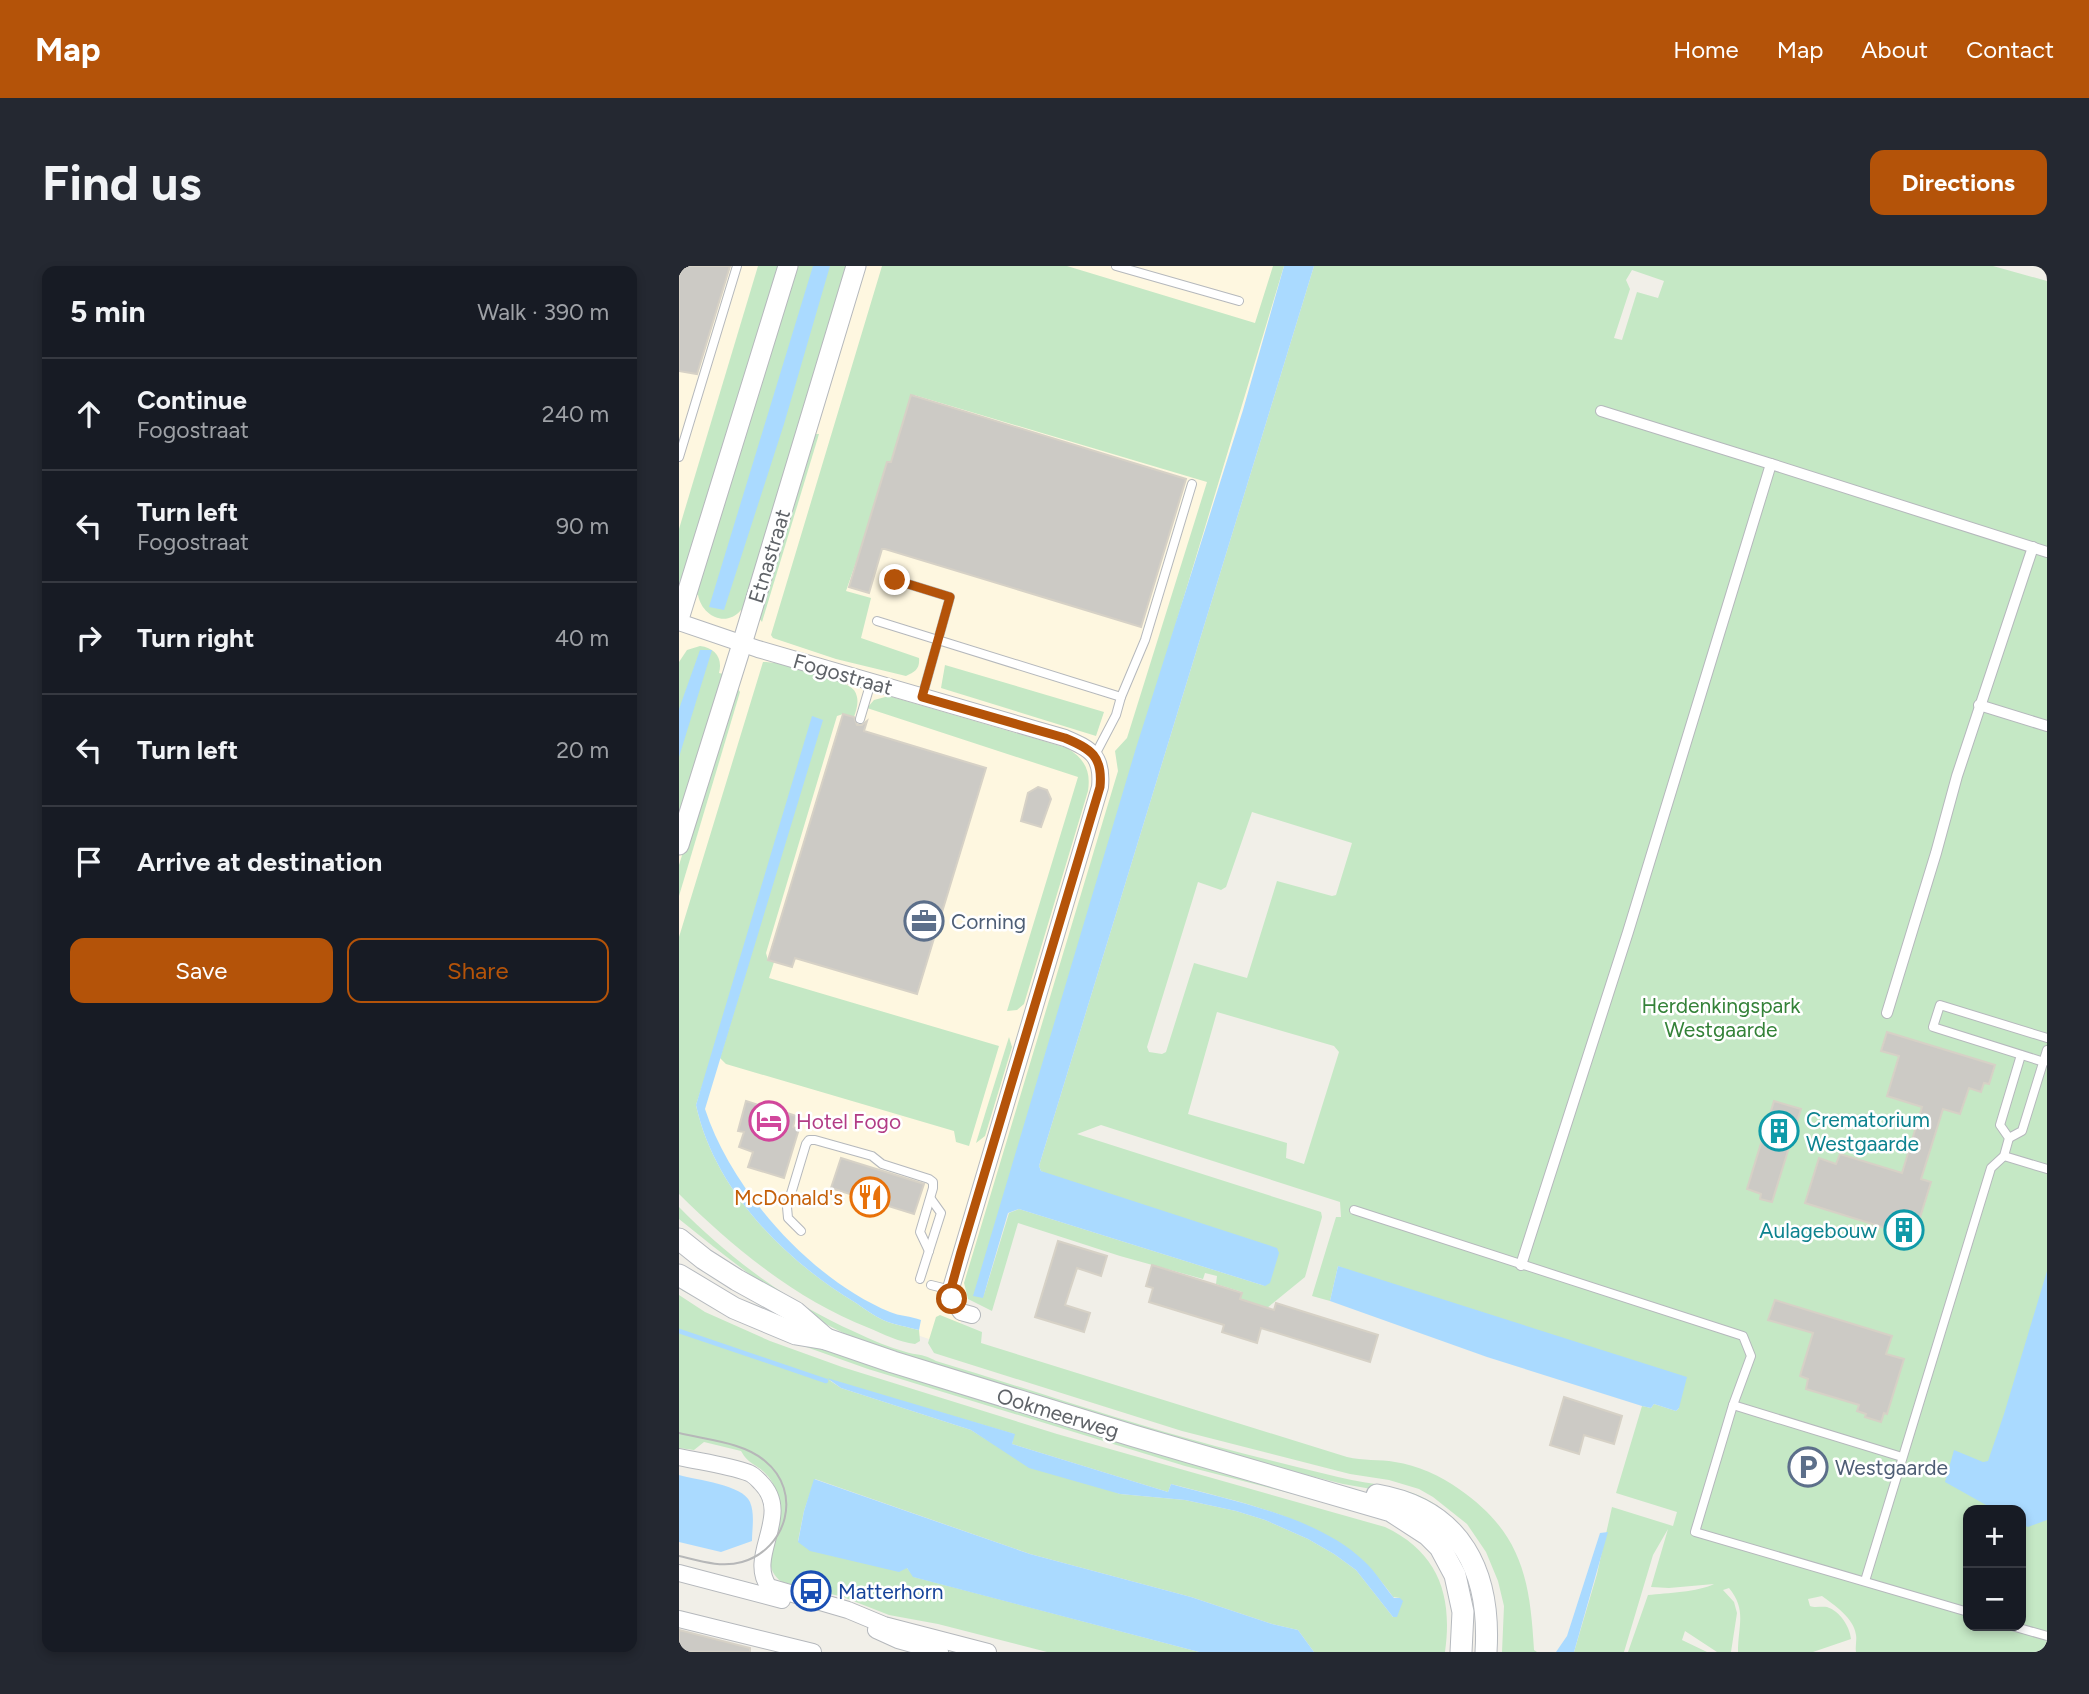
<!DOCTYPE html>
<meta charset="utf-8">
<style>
body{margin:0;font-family:Figtree,sans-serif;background:#242831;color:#f1f3f6}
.controls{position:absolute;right:21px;bottom:21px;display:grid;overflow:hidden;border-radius:14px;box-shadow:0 4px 10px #0003}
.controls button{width:63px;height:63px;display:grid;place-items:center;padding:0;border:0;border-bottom:2px solid #363941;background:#171b24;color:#f1f3f6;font:35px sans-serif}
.stop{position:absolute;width:21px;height:21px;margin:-16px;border:5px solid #b45309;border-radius:50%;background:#fff}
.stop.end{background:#b45309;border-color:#fff;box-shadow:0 2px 7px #0008}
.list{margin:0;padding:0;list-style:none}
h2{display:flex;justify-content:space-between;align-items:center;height:91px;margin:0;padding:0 28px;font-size:30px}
h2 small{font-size:23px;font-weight:400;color:#9ea1a6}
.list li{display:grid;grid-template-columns:46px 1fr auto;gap:21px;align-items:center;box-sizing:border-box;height:112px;padding:0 28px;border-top:2px solid #363941}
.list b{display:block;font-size:26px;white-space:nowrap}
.list p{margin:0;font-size:23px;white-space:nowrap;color:#9ea1a6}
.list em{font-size:23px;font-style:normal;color:#9ea1a6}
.actions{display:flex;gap:14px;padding:21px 28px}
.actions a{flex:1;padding:16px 0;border:2px solid #b45309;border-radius:14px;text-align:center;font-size:24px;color:#b45309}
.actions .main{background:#b45309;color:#fff}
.icon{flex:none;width:38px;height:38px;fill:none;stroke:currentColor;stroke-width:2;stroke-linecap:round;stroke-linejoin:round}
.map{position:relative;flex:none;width:1368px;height:1386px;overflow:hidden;border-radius:14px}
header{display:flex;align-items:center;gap:42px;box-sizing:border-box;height:98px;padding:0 35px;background:#b45309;color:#fff}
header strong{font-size:33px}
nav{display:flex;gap:38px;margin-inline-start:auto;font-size:24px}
.intro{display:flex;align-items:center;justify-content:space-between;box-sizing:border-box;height:168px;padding:0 42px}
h1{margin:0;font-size:49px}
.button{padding:18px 32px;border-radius:14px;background:#b45309;color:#fff;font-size:24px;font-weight:700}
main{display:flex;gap:42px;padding:0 42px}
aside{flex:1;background:#171b24;border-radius:14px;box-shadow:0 4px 10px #0003}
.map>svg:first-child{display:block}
.commercial{fill:#fef7e0}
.green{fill:#c5e8c5;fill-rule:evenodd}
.water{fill:#aadaff}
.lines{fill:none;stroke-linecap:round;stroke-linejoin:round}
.stream{stroke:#aadaff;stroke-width:4.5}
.building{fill:#cccac5;stroke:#d6d1c6;stroke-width:2}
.service-casing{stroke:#b5b8bc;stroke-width:10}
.pedestrian-casing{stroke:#b5b8bc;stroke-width:12}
.minor-casing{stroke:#b5b8bc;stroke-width:18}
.tertiary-casing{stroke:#b5b8bc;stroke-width:21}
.secondary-casing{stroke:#b6babf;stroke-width:23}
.service{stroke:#fff;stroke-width:8}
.pedestrian{stroke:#fff;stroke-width:10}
.minor{stroke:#fff;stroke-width:16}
.tertiary{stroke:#fff;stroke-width:19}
.secondary{stroke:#fff;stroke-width:21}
.tram{stroke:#b6b7b8;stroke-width:2}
.route{stroke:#b45309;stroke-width:9}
.labels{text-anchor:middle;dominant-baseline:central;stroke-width:5;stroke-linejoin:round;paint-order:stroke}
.street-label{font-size:21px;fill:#5f6368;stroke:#fff}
.service-label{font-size:21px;fill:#4e5e75;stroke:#fff;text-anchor:start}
.park-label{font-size:21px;fill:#348238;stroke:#fff}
.culture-label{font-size:21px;fill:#0d838f;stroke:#fff;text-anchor:start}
.hotel-label{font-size:21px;fill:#b23c85;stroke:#fff;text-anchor:start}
.food-label{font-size:21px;fill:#c56008;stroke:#fff;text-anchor:end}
.transit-label{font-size:21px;fill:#164399;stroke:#fff;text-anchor:start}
</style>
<header>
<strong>Map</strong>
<nav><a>Home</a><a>Map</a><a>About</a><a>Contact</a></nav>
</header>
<div class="intro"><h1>Find us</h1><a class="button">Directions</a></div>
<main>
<aside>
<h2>5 min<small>Walk · 390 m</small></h2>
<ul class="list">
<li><svg class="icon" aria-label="ahead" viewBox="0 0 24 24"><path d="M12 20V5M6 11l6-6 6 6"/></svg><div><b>Continue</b><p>Fogostraat</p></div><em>240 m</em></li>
<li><svg class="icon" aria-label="left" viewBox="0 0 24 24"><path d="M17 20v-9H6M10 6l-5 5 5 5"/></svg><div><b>Turn left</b><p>Fogostraat</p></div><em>90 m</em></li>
<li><svg class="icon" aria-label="right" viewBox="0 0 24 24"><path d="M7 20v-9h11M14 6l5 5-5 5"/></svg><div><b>Turn right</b></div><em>40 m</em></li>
<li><svg class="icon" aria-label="left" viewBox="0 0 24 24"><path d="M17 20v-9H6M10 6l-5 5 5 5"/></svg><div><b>Turn left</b></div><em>20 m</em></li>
<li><svg class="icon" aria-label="arrive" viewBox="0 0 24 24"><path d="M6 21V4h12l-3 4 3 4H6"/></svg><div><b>Arrive at destination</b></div></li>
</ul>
<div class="actions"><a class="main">Save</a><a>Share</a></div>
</aside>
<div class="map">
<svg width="1368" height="1386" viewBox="0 0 1368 1386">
<rect width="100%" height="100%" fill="#f1efe8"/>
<path class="commercial" d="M0 0H618L274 1081 205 1058 0 913Z"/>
<g class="green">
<path d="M79 0H103L0 327V263Z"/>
<path d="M114 0H171L66 346 62 344C47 362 23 350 19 329L16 328Z"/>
<path d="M203 0H388L576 57 594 0H605L364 797 304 1032 330 947 340 943 586 1020 362 905 360 900 635 0H1314L1368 15V1386H1177C1176 1380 1178 1375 1177 1369 1175 1352 1155 1339 1143 1330L1129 1333 1131 1340C1136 1342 1142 1340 1148 1341 1161 1345 1171 1361 1172 1373L1134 1386H1059C1059 1359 1068 1344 1050 1322L1044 1324 1055 1336 1058 1347 1052 1386H1038L1006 1365 1003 1374 1028 1386H949L969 1329C988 1327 1019 1326 1035 1318L990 1322 972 1321 989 1263 974 1289 945 1386H895L918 1308 933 1241 994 1260 998 1246 937 1227 963 1140 972 1142 975 1138 997 1145 1000 1142 659 1000 651 1035 633 1030 657 951H662L661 936 422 859 398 868 642 946 643 951 626 1011 588 1042 561 1033 563 1026 537 1018 538 1010 526 1007 524 1013 441 990 339 957 313 1045 289 1033 285 1017 439 505 436 485 448 472 528 216 235 129 167 325 192 332 182 372 240 392C241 403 236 406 227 410L157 393 94 372 92 369ZM953 4 985 15 979 32 958 26 943 74 935 72 951 23 947 14ZM573 546 673 577 657 629 653 630 598 615 568 712 515 697 487 786 483 788 470 786 468 781 519 616 542 624 547 621ZM538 746 655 780 660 786 625 898 607 892 608 877 509 848ZM1289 1244H1342V1360H1289Z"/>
<path d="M137 168H140L83 356 80 352 119 210Z"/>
<path d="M21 380C36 382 44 392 40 407L48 409 0 560V396L8 384Z"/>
<path d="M84 396C100 395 165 412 175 424 181 433 178 442 175 451L164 448 158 450 87 687 89 694 95 696 90 712 320 780 290 880 277 876 275 865 47 798 41 792 143 453 17 839C35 923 105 994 177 1037 186 1043 195 1050 204 1054 215 1059 229 1061 240 1064L241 1075 236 1078C220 1076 204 1068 190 1062 116 1033 56 983 0 928V671Z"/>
<path d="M266 399 425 446 417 470 262 422Z"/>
<path d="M56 419 61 426 0 630V599Z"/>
<path d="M210 430 388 482C406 493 412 505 409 525L345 738 338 744 328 745 399 511 188 442 195 434Z"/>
<path d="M330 771 333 781 306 870 297 877Z"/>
<path d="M0 941C50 992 110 1037 176 1066 192 1074 210 1081 227 1086 241 1090 242 1087 257 1095 350 1123 442 1155 536 1180 576 1191 618 1201 659 1211 695 1220 734 1219 764 1244 812 1284 819 1327 817 1386L804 1307 704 1225 664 1218 562 1193 189 1078C118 1049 60 1001 0 953Z"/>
<path d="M0 1017C81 1066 170 1091 260 1119 351 1147 442 1175 534 1201 573 1212 612 1222 651 1232 685 1241 721 1249 748 1273 781 1302 779 1346 779 1386H772L774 1347 767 1313 750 1284 728 1265 711 1256 668 1242 506 1200 189 1103 77 1063 4 1025 0 1022Z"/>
<path d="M0 1029 26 1046 91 1075 163 1101 378 1168 706 1261C759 1286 774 1329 766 1386H635L619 1364 593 1358 512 1331 351 1288 136 1213 125 1245 119 1275 228 1302 235 1311 520 1386H368L259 1358 210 1349 164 1331 103 1316C94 1310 91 1302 91 1291 97 1263 110 1231 86 1207 76 1197 70 1199 62 1185L25 1176 15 1184 0 1182ZM150 1114 335 1168 333 1178 489 1226 492 1218C575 1240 663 1255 714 1331L721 1332 714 1351 677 1304 655 1288 629 1273 586 1254 557 1245 506 1234 441 1228 313 1177 292 1164 162 1122Z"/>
<path d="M261 1049 303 1066 302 1077 668 1191C684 1195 700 1193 716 1196 738 1199 762 1210 780 1223 842 1266 851 1312 855 1384L858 1386H823L825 1340 819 1315 807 1286 788 1258 754 1231 740 1223 710 1214 671 1208 503 1165 255 1087 249 1077 257 1051Z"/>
</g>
<g class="water">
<path d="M134 0H151L105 158 45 344 30 341Z"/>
<path d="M605 0H635L360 900 362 905 598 982 600 987 591 1017 586 1020 340 943 329 947 304 1032 294 1030 457 482 564 144Z"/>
<path d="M21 384H33L0 491V443Z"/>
<path d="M133 450 144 454 26 843C52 923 131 1013 211 1046 220 1050 232 1050 242 1054L240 1064C229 1061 215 1059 204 1054 195 1050 186 1043 177 1037 105 994 35 923 17 839Z"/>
<path d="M659 1000 1008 1111 1000 1142 997 1145 975 1138 972 1142 963 1140 808 1091 651 1035Z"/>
<path d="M1368 1005V1254L1349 1261 1342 1258V1244H1316L1266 1216 1275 1184 1304 1196 1309 1195 1325 1148Z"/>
<path d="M148 1112 336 1168 333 1178 489 1226 492 1218C553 1235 638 1250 685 1295 697 1306 705 1320 715 1332H721L724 1335 718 1351H714L677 1304 655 1288 629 1273 586 1254 557 1245 506 1234 441 1228 350 1202 292 1164 162 1122Z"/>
<path d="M0 1209C18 1214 64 1219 71 1236 76 1248 73 1263 73 1275L42 1286 0 1276Z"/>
<path d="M135 1213 351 1288 512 1331 593 1358 619 1364 635 1386H520L234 1311 228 1302 220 1306 131 1285 119 1276 125 1245Z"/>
<path d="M929 1266 895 1386H877L888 1370 921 1267Z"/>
</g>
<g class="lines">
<path class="stream" d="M0 1065 147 1115"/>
</g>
<g class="building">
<path d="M0 0H51L18 108 0 105Z"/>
<path d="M232 129 507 213 462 361 206 283H203L190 327 170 321 208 196H212Z"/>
<path d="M164 448 175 451 178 459H183L188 455 185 465 307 502 238 728 116 692 113 701 89 694Z"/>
<path d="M359 521 368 524 372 533 362 561 342 555 349 527Z"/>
<path d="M1208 766 1316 799 1310 818 1305 817 1302 826 1290 822 1281 848 1264 843 1242 913 1252 916 1235 971 1126 937 1140 892 1157 898 1161 888 1223 907 1243 841 1208 830 1220 790 1202 785Z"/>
<path d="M67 835 86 841 88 837 100 840 99 844 117 850 114 861 120 863 105 912 69 901 74 886 60 881 65 866 59 865Z"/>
<path d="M1095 835 1122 843 1093 936 1081 933 1082 928 1068 923Z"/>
<path d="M162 892 245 918 235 948 152 922Z"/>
<path d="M379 975 428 990 422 1010 398 1002 386 1039 411 1047 405 1066 356 1051Z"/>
<path d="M473 999 563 1027 561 1033 595 1044 597 1037 699 1069 691 1096 582 1062 578 1077 543 1066 545 1059 470 1036 474 1022 467 1020Z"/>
<path d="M1096 1034 1213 1070 1207 1088 1225 1093 1208 1148 1205 1147 1202 1156 1186 1151 1187 1148 1178 1145 1180 1139 1127 1123 1129 1113 1121 1110 1134 1067 1089 1054Z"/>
<path d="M885 1131 943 1150 935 1178 905 1169 900 1188 871 1179Z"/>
<path d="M0 1364 71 1382V1386H0Z"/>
</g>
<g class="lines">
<g class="service-casing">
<g id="service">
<path d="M437 0 560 35"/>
<path d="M0 191 58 0"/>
<path d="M198 355 259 374 271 331 216 314"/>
<path d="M243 431 259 374 442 431 437 449 416 489"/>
<path d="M442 431 466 374 513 218"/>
<path d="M181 453 192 416"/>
<path d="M1365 796 1254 761 1261 739 1368 772"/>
<path d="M1330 872 1343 865 1368 784"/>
<path d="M1325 890 1368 903"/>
<path d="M675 944 1064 1070 1072 1090 1054 1139 1016 1266 1289 1346"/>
<path d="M122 965 109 952 108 941 127 878 130 874H136L193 890 203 898 250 913 254 916V922L241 966 250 985"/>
<path d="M241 1013 262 947 252 933"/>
<path d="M252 1019 272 1024"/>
<path d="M1054 1139 1223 1191"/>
<path d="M1186 1315 1312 902 1325 890 1330 872 1321 859 1342 789"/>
<path d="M1333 1360 1368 1370"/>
</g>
</g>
<g class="pedestrian-casing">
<g id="pedestrian">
<path d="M922 145 1092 198"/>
<path d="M1300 439 1368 460"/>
<path d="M1208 747 1257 587 1278 510 1354 281"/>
<path d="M842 999 949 666 1092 198 1368 286"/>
</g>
</g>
<g class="minor-casing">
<g id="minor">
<path d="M0 356 79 383 386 472C412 483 424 490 421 521L270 1029 282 1046 293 1049"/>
<path d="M0 1191C23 1196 48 1199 70 1207 75 1209 78 1213 82 1217 114 1249 67 1290 90 1321L169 1344 205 1359 309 1386"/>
<path d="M0 1307 103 1334"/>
<path d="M0 1353 134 1386"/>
<path d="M197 1364 219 1374 261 1386"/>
</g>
</g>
<g class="tertiary-casing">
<g id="tertiary">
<path d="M0 353 109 0"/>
<path d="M0 579 63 378 177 0"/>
</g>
</g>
<g class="secondary-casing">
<g id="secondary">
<path d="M0 973 25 993 58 1014 116 1046 147 1073"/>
<path d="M0 1009 55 1042 117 1068 147 1073 214 1096 455 1170 712 1245 749 1269 761 1281 776 1309 784 1346 782 1386"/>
<path d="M698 1229C783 1244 812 1307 807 1386"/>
</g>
</g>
<use href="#service" class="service"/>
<use href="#pedestrian" class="pedestrian"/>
<use href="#minor" class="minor"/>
<use href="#tertiary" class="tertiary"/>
<use href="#secondary" class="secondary"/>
<path class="tram" d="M0 1167C27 1174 64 1176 86 1195 124 1226 108 1283 63 1296 42 1302 21 1295 0 1290"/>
</g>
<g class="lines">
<path class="route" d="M216 314 271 331 243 431 386 472C412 483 424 490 421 521L282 986 270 1030 273 1033"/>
</g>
<defs>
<g id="office-ring" transform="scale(2.0125)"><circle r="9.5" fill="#fff" stroke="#5c6f8a" stroke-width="1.5"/><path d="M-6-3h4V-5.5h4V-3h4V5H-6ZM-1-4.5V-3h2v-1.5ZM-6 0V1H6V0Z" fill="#5c6f8a"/></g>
<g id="hotel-ring" transform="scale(2.0125)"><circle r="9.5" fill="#fff" stroke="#d1479c" stroke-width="1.5"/><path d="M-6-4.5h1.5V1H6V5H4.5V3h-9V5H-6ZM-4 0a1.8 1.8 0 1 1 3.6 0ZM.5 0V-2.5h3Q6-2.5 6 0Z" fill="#d1479c"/></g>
<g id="building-ring" transform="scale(2.0125)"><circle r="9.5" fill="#fff" stroke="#0f9aa8" stroke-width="1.5"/><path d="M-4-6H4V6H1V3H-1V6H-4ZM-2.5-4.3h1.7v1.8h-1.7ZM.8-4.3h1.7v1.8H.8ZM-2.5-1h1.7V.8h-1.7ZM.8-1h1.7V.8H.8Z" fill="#0f9aa8"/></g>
<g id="restaurant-ring" transform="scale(2.0125)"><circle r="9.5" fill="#fff" stroke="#e8710a" stroke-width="1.5"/><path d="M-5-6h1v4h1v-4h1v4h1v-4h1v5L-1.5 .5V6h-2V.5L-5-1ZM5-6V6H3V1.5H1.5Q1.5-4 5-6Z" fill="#e8710a"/></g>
<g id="parking-ring" transform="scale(2.0125)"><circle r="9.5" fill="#fff" stroke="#5c6f8a" stroke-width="1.5"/><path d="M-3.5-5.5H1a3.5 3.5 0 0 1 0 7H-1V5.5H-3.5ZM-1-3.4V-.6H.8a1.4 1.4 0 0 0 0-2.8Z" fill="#5c6f8a"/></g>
<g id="bus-ring" transform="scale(2.0125)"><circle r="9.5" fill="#fff" stroke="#1a4fb4" stroke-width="1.5"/><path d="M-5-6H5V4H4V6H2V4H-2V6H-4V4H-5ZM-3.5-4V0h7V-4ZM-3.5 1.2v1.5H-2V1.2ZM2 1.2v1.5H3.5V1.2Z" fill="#1a4fb4"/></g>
</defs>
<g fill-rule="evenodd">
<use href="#office-ring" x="245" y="655"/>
<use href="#hotel-ring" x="90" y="855"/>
<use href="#building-ring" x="1100" y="865"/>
<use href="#restaurant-ring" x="191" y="931"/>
<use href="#building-ring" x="1225" y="964"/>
<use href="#parking-ring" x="1129" y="1201"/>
<use href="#bus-ring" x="132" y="1325"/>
</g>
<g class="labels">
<g class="street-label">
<text transform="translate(90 290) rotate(-73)">Etnastraat</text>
<text transform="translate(164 408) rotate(16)">Fogostraat</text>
<text transform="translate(379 1147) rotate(17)">Ookmeerweg</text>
</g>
<g class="service-label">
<text x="272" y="655">Corning</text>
<text x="1156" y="1201">Westgaarde</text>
</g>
<g class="park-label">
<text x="1042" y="739">Herdenkingspark<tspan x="1042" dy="24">Westgaarde</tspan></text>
</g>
<g class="culture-label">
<text x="1127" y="853">Crematorium<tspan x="1127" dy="24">Westgaarde</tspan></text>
<text x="1198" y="964" text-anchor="end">Aulagebouw</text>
</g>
<g class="hotel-label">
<text x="117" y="855">Hotel Fogo</text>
</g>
<g class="food-label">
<text x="164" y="931">McDonald's</text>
</g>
<g class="transit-label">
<text x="159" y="1325">Matterhorn</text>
</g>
</g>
</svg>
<div class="controls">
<button>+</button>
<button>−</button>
</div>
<div class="stop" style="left:273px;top:1033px"></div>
<div class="stop end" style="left:216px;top:314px"></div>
</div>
</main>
